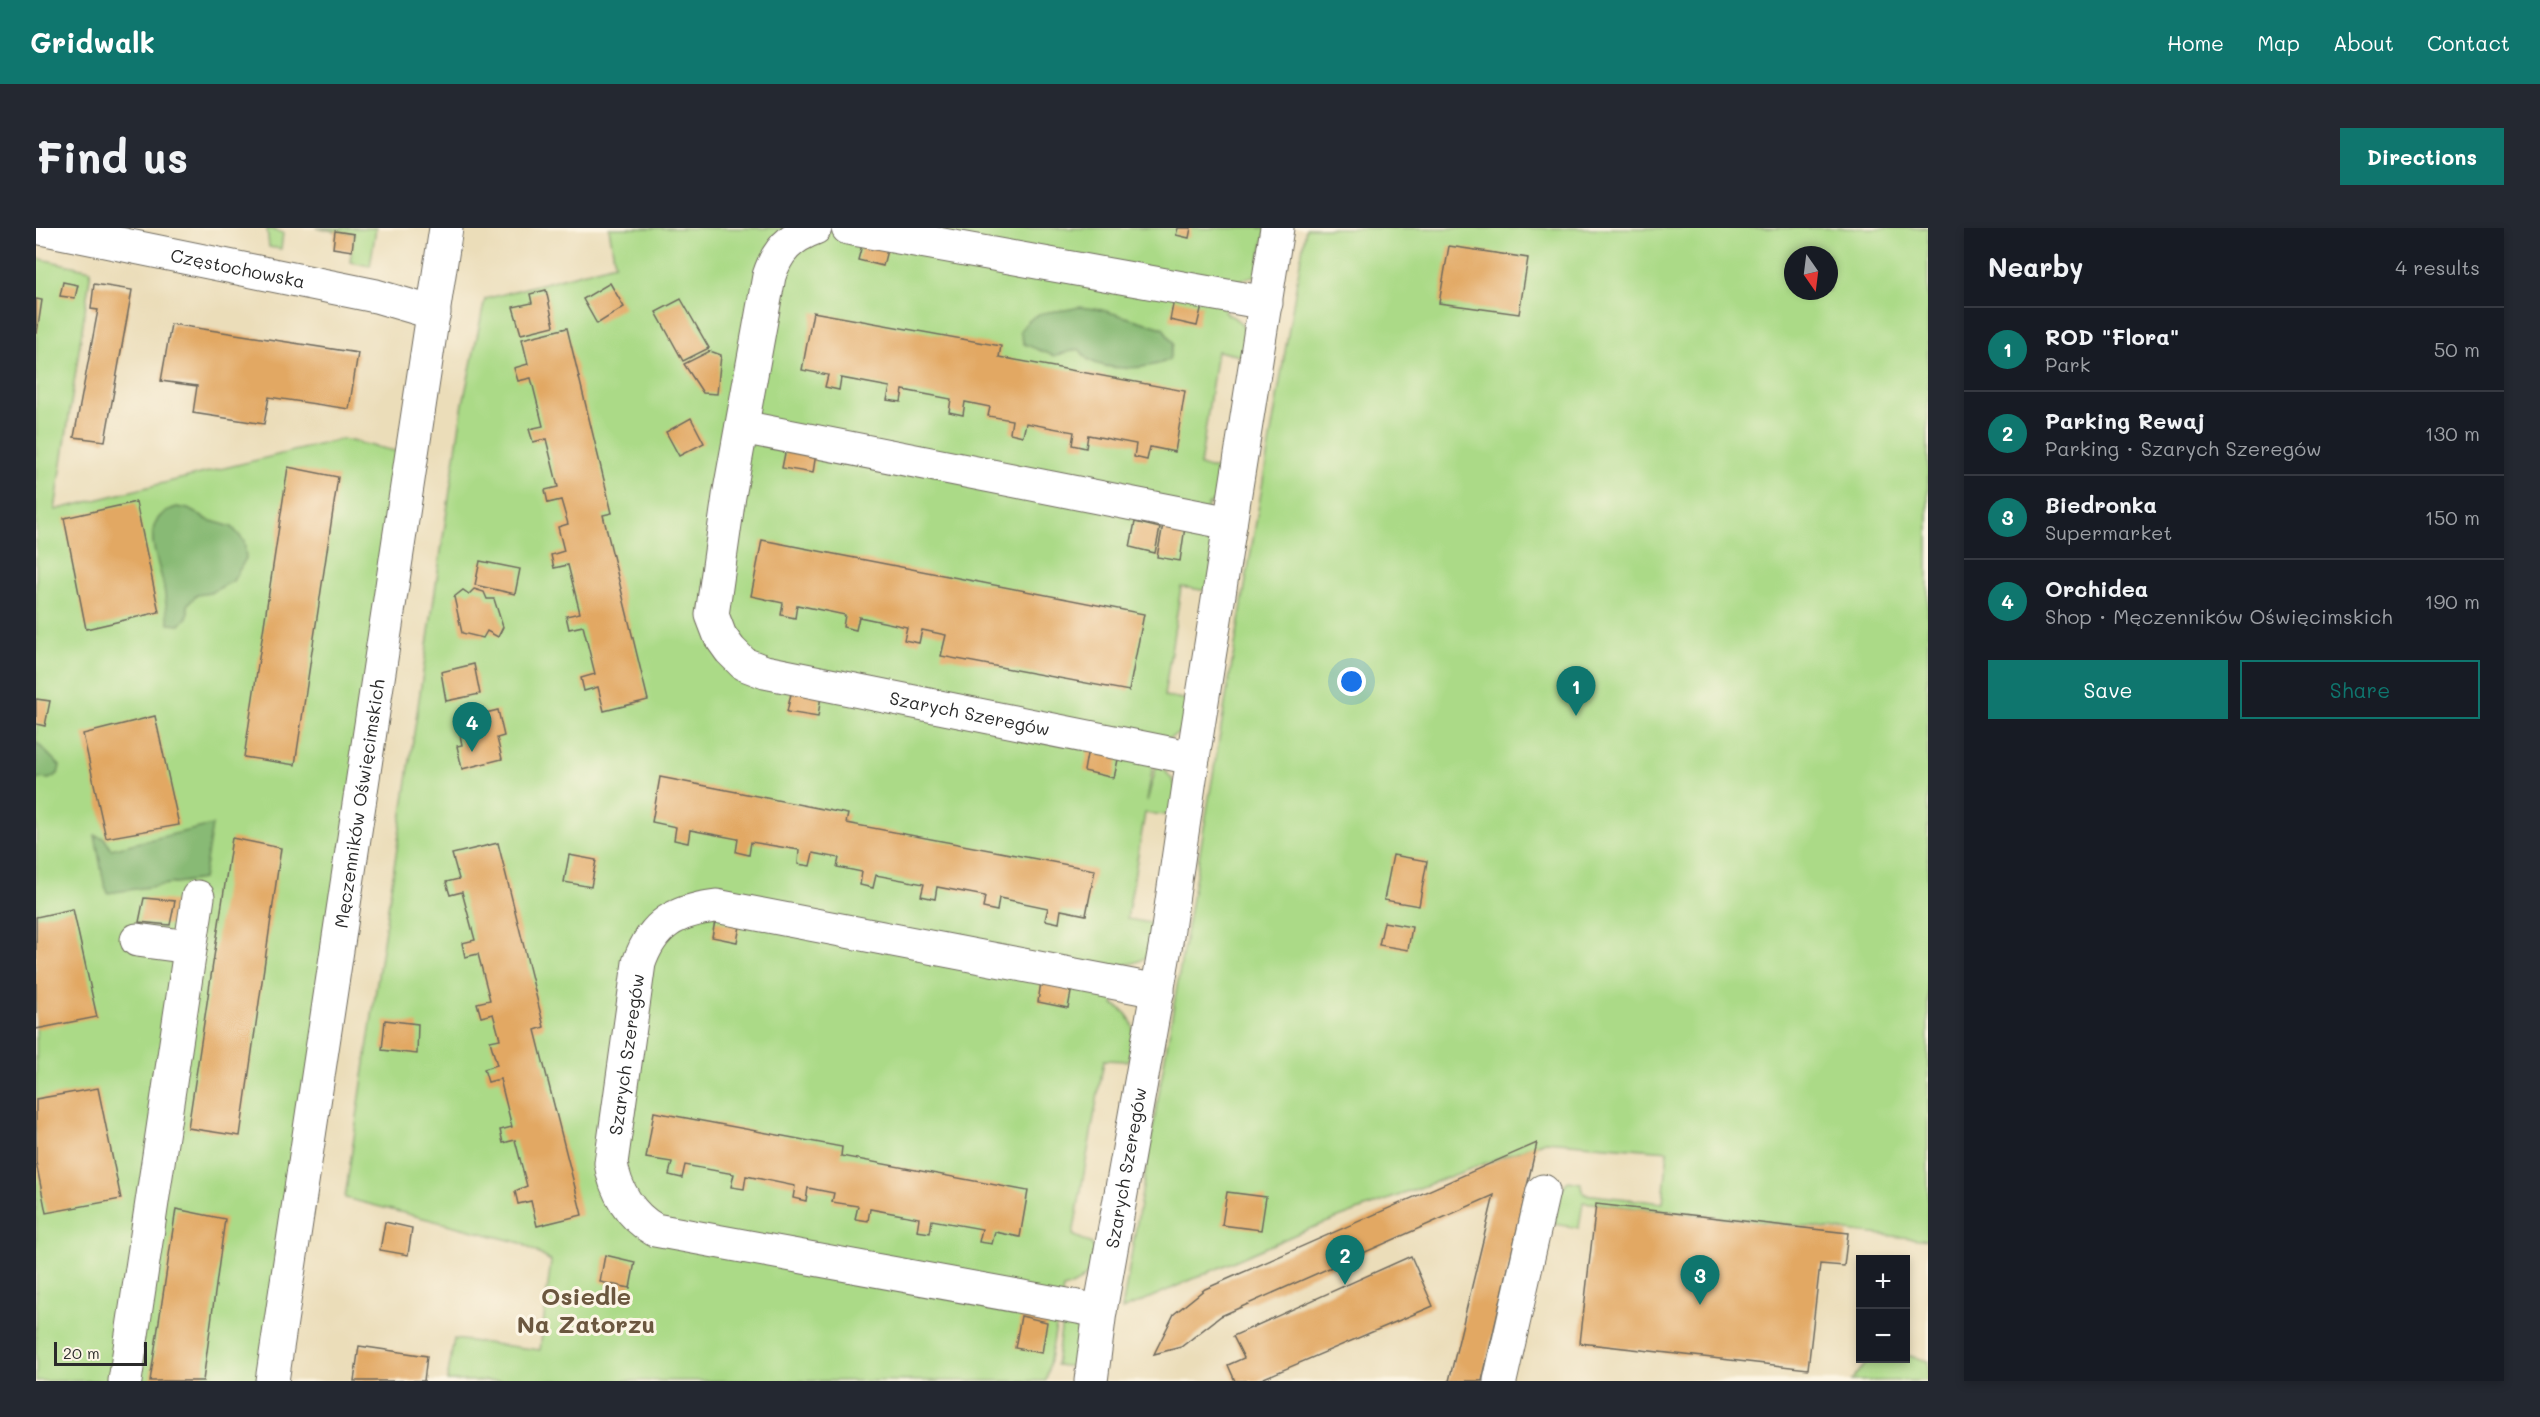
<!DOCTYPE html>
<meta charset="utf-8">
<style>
body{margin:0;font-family:Mali,sans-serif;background:#242831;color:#f1f3f6}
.controls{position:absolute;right:18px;bottom:18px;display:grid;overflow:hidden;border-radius:0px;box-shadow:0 3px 9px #0003}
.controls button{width:54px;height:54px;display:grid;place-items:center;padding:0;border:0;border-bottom:2px solid #363941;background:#171b24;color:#f1f3f6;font:30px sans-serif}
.compass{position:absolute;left:1748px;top:18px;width:54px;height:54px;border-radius:50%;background:#171b24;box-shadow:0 3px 9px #0003;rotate:166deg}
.scale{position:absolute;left:18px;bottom:15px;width:93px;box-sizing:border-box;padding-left:6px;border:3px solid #2b2b2b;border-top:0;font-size:16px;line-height:21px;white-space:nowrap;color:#2b2b2b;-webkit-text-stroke:4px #fcf5e5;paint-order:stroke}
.you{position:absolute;left:1316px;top:454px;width:21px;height:21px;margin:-15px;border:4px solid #fff;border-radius:50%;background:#1a73e8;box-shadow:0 0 0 9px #1a73e833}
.badge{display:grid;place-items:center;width:39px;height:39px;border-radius:50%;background:#0f766e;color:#fff;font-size:20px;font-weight:700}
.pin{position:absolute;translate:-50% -50px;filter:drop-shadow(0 2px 3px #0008)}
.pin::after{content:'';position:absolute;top:32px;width:21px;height:18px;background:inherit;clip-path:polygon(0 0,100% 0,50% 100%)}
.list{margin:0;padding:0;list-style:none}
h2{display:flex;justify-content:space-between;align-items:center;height:78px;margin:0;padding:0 24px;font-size:26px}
h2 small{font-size:20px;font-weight:400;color:#9ea1a6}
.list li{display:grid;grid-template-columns:39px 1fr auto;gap:18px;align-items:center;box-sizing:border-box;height:84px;padding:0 24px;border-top:2px solid #363941}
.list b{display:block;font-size:22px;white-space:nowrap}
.list p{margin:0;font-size:20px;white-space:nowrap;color:#9ea1a6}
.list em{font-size:20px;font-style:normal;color:#9ea1a6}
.actions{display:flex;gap:12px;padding:18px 24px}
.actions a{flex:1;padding:14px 0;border:2px solid #0f766e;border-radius:0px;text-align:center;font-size:21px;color:#0f766e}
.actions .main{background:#0f766e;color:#fff}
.map{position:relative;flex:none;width:1892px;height:1153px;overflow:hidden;border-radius:0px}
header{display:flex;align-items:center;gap:36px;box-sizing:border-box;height:84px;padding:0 30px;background:#0f766e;color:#fff}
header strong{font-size:28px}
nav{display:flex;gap:33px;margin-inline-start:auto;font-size:21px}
.intro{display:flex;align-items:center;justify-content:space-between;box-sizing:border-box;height:144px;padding:0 36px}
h1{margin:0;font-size:42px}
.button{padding:15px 27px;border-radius:0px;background:#0f766e;color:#fff;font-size:21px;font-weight:700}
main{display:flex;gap:36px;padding:0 36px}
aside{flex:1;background:#171b24;border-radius:0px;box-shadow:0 3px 9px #0003}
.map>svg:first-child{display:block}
.green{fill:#abda87;stroke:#6b8259;stroke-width:1.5;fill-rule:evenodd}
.forest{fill:#88ba74;stroke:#5a7250;stroke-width:1.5}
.building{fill:#e2a863}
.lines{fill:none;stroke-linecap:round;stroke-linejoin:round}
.minor-casing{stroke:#6e695d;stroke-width:35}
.minor{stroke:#fff;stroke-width:33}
.labels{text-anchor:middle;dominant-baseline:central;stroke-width:6;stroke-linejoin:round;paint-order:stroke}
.street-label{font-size:18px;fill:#2b2b2b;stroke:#fcf5e5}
.district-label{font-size:24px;font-weight:bold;fill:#6b573f;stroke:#fcf5e5}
</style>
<header>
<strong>Gridwalk</strong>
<nav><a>Home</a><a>Map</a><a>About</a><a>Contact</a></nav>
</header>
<div class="intro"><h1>Find us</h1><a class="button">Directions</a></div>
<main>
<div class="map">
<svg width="1892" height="1153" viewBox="0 0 1892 1153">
<rect width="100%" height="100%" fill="#fcf5e5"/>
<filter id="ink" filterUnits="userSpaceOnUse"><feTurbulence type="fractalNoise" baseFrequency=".0167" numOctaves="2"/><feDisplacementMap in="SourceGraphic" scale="12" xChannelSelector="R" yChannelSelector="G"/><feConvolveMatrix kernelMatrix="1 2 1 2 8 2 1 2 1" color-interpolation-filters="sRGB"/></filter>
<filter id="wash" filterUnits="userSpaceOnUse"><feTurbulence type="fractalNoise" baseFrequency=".008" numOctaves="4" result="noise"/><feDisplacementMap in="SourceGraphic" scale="24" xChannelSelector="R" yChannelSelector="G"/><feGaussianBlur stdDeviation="1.35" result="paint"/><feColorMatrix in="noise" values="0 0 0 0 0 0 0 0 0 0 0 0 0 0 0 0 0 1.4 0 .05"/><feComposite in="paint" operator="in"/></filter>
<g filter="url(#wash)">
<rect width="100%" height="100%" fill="#ebddb9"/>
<g class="green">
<path d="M231 0 247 5 245 21 233 19Z"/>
<path d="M280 0H340L334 38 314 34 318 6Z"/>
<path d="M573 0H1231L1220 47 1199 54 1188 84C1212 95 1211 105 1210 129L1181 123 1164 238 1191 243 1183 270 1172 277 1166 303C1182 320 1175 342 1173 363L1145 359 1128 468 1155 472C1148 497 1150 510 1121 512L1111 573 1121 536C1145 556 1140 558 1139 588L1109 585 1091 691 1120 696C1115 724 1115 735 1084 737L1077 776C1104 791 1098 807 1092 833L1068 832 1037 1007 1056 1016C1065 1038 1048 1055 1027 1061L1010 1153H411L418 1111 504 1122 515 1033 485 1015 309 970 427 175 449 71 579 36Z"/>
<path d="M1270 0H1892V1012L1547 974 1543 1000 1518 996 1525 961 1532 953 1545 955 1548 966 1627 975 1632 923 1509 913 1265 1004 1086 1082ZM1757 27H1793V63H1757Z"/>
<path d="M0 30 55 42 19 282 306 211 377 227 236 1153H0Z"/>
<path d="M1026 1095 1041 1100C1048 1113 1047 1126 1047 1140L1020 1137Z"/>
<path d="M1870 1127 1892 1133V1153H1815L1834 1131 1870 1130Z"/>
</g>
<g class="forest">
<path d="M1043 79 1066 82 1127 100 1137 116 1133 132C1113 141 1073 144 1053 132 1049 130 1046 124 1043 121L1018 128 988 116 984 103C1002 77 1016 87 1043 79Z"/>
<path d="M141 279 152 281 172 292 196 299 208 313 210 330 197 353 174 365 161 367 152 376V388L144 397 133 396C130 382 130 368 127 355 121 327 101 291 141 279Z"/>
<path d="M0 514 24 538 22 546 13 551 1 550 0 556Z"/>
<path d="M176 597 167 651 72 665 68 655 59 607 68 610 75 621Z"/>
</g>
<g id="blocks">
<g class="building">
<path d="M1142 0H1155L1153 10 1140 7Z"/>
<path d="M299 3 318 6 316 23 297 20Z"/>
<path d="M827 13 852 18 847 38 822 32Z"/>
<path d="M1413 18 1492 30 1483 86 1403 75Z"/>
<path d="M27 54 42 57 39 70 24 68Z"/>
<path d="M574 55 588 79 561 96 547 71Z"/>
<path d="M58 56 96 62 69 213 38 209 62 82 55 81Z"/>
<path d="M510 62 518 98 485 106 477 79 496 75 494 66Z"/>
<path d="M0 71 6 72 1 105H0Z"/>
<path d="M645 71 673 120 647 133 620 84Z"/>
<path d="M1138 71 1166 77 1161 98 1134 92Z"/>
<path d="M777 84 965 118 963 129 1149 163 1139 224 1114 219 1111 232 1098 229 1100 216 1052 207 1050 220 1036 217 1038 204 990 195 987 208 974 205 976 192 952 188 954 179 929 174 927 187 913 184 915 171 867 162 865 174 851 172 854 159 805 150 803 162 789 159 792 147 766 142Z"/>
<path d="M135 96 322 125 313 181 233 169 228 196 157 185 161 158 125 153Z"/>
<path d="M531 100 576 285 567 287 612 472 568 483 562 459 548 463 545 450 559 446 547 398 533 401 530 388 544 385 532 337 518 340 515 327 528 323 522 299 532 296 525 272 512 275 509 262 522 259 510 211 497 214 493 201 507 198 495 150 482 153 478 140 492 136 486 111Z"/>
<path d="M674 123 685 127 681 166 667 165 648 136Z"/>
<path d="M655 190 668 215 643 228 630 204Z"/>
<path d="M750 220 780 225 777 245 746 240Z"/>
<path d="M252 239 302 249 259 537 208 529Z"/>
<path d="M100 274 123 384 50 401 28 290Z"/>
<path d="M1099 294 1124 300 1119 325 1094 319Z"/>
<path d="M1127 296 1149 299 1144 333 1121 329Z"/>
<path d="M726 312 1108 386 1093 463 905 428 910 407 886 402 883 415 868 412 871 399 823 389 820 402 807 399 809 387 761 377 759 390 745 387 747 375 715 368Z"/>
<path d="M444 333 484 341 479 366 439 357Z"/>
<path d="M438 361 448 364 451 371H458L467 399 462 409 451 403 447 410 426 405 418 369 427 362 433 366Z"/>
<path d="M438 436 444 466 410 473 405 444Z"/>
<path d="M756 461 785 467 782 489 751 484Z"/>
<path d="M0 471 14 473 9 498 0 496Z"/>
<path d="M462 482 468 508 461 510 466 531 426 541 421 518 426 517 421 492Z"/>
<path d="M119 488 143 597 70 610 47 506Z"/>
<path d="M1052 521 1083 527 1078 550 1048 543Z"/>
<path d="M624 549 812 586 810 595 1059 642 1050 687 1025 682 1023 695 1009 692 1012 680 963 670 961 683 947 680 949 668 901 659 899 671 885 668 888 656 840 647 837 660 824 657 826 644 801 639 803 630 777 625 774 638 762 636 763 622 715 614 713 627 700 624 702 611 654 602 652 615 638 612 640 599 616 594Z"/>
<path d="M196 610 245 620 204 908 152 900Z"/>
<path d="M462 615 508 799 499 802 546 987 501 998 495 973 482 976 479 963 491 958 479 912 467 915 464 902 476 899 464 851 452 854 448 841 461 837 454 813 464 811 457 786 445 789 441 775 454 772 442 726 429 729 426 715 439 712 426 664 414 667 410 654 423 651 416 626Z"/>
<path d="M533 627 560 632 555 659 528 654Z"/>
<path d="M1357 627 1391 633 1383 678 1348 672Z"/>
<path d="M108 670 139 673 134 697 103 694Z"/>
<path d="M37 681 61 789 0 801V689Z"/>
<path d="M679 693 704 698 701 714 676 709Z"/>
<path d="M1348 694 1376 699 1372 722 1343 717Z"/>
<path d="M1005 754 1036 759 1032 780 1002 774Z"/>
<path d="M349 792 382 796 381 826 346 822Z"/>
<path d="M62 860 85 971 10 985 0 934V871Z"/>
<path d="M618 884 806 919 805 928 992 963 984 1009 959 1004 956 1016 943 1014 946 1001 896 992 894 1005 881 1003 883 990 834 981 832 993 819 991 822 978 796 974 798 965 772 960 770 973 757 970 759 958 710 948 708 961 695 959 698 946 649 937 646 950 633 947 636 934 610 930Z"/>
<path d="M1501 915 1446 1153H1413L1458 967 1185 1088 1145 1119 1118 1126 1138 1086 1169 1061Z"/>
<path d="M1191 964 1230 969 1225 1002 1186 997Z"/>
<path d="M1560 976 1812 1005 1808 1038 1784 1036 1772 1141 1544 1115Z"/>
<path d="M140 981 189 991 167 1153H114Z"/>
<path d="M349 994 376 1000 372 1027 344 1022Z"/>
<path d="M569 1027 599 1034 594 1060 564 1054Z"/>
<path d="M1375 1028 1397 1078 1221 1153H1199L1192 1137 1208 1130 1197 1108Z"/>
<path d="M985 1088 1011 1094 1006 1125 979 1120Z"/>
<path d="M323 1118 391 1128 388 1153H318Z"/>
</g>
</g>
</g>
<g filter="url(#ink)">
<use href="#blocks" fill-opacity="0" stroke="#6e695d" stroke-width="1.5"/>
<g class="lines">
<g class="minor-casing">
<g id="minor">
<path id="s1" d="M5 0 340 68 398 85"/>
<path id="s2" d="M779 0C754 9 741 23 733 48L693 268 676 387 684 408 694 422 708 436 729 444 1157 530"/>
<path d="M812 0 1230 75"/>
<path d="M706 199 1194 295"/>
<path d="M101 712 154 719"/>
<path id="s3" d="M1064 1083 619 1002C594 988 579 962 575 935L603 735C617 695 640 683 680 678L1122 763"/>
<path d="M89 1153 162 669"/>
<path id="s4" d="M236 1153 410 0"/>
<path id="s5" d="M1055 1153 1064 1083 1130 714 1157 530 1241 0"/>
<path d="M1464 1153 1507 963"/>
</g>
</g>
<use href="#minor" class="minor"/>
</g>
</g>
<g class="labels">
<g class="street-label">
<text stroke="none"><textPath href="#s1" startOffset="201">Częstochowska</textPath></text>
<text stroke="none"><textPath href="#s2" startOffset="704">Szarych Szeregów</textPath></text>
<text stroke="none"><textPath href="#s4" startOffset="584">Męczenników Oświęcimskich</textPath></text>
<text stroke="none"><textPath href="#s3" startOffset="645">Szarych Szeregów</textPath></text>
<text stroke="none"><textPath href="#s5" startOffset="216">Szarych Szeregów</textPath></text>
</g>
<g class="district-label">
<text x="550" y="1067">Osiedle<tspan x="550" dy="28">Na Zatorzu</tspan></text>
</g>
</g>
</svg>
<div class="controls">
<button>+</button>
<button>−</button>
</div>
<svg class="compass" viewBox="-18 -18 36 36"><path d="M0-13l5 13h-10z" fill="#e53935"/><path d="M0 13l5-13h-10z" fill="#9ea1a6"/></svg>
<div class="scale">20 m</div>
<div class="you"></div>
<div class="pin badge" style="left:1540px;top:488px">1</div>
<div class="pin badge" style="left:1309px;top:1057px">2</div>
<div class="pin badge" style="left:1664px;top:1077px">3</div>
<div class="pin badge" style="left:436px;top:524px">4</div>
</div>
<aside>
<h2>Nearby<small>4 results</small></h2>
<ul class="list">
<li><span class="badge">1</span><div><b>ROD &quot;Flora&quot;</b><p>Park</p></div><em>50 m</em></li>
<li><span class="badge">2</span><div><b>Parking Rewaj</b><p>Parking · Szarych Szeregów</p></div><em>130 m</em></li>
<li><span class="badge">3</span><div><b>Biedronka</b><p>Supermarket</p></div><em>150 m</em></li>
<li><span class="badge">4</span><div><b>Orchidea</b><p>Shop · Męczenników Oświęcimskich</p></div><em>190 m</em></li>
</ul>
<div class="actions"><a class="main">Save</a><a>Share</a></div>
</aside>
</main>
